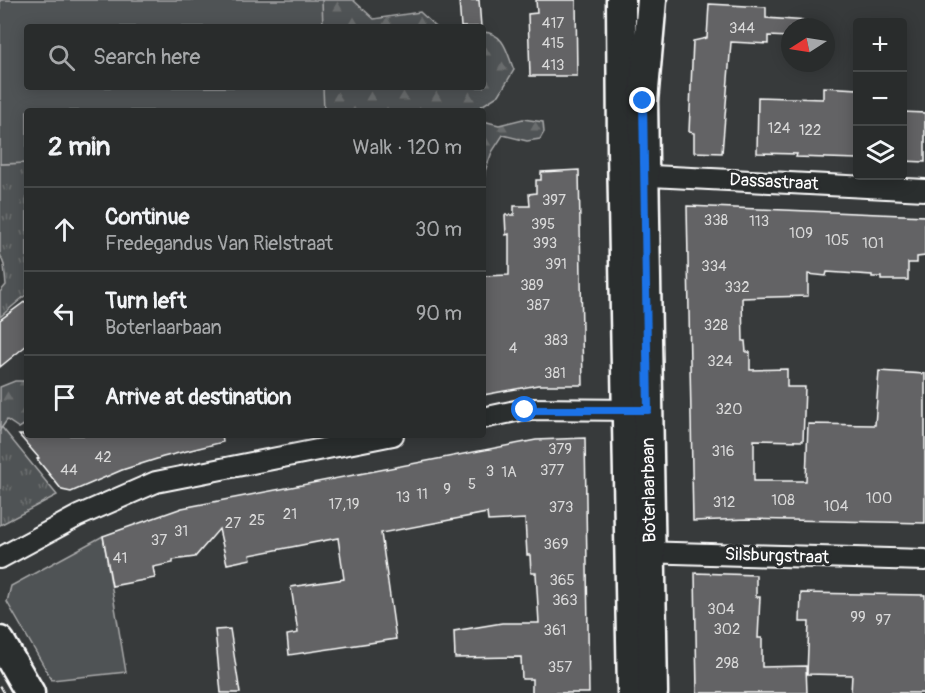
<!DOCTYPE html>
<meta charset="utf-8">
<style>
body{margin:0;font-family:Pangolin,sans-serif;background:#353838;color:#f1f3f6}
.controls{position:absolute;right:18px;top:18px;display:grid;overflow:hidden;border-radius:6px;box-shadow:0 3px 15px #0003}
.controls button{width:54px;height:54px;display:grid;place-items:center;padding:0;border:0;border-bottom:2px solid #454848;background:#292c2c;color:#f1f3f6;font:30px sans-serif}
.compass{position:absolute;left:781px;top:18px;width:54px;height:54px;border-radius:50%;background:#292c2c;box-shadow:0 3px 15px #0003;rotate:258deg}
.stop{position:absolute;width:18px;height:18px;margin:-14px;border:4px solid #1a73e8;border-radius:50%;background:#fff}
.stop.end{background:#1a73e8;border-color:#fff;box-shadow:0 2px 6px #0008}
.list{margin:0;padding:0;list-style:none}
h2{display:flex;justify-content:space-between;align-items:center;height:78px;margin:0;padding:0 24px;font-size:26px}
h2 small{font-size:20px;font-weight:400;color:#a5a7a9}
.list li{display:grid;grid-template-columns:39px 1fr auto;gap:18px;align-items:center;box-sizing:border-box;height:84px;padding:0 24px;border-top:2px solid #454848}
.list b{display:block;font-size:22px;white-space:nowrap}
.list p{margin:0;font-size:20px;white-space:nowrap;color:#a5a7a9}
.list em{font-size:20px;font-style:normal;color:#a5a7a9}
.icon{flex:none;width:33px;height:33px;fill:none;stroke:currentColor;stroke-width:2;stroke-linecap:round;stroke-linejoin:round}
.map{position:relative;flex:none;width:925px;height:693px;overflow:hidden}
.search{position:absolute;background:#292c2c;box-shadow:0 3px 15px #0003;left:24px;top:24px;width:462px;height:66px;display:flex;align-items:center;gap:15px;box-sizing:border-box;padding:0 21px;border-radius:6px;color:#a5a7a9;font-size:22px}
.panel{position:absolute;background:#292c2c;box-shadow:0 3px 15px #0003;left:24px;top:108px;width:462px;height:330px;border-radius:6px}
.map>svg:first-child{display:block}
.grass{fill:url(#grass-tufts);stroke:#a8a9aa;stroke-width:1.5}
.forest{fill:url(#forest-firs);stroke:#a8a9aa;stroke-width:1.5}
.green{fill:#505354;stroke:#a8a9aa;stroke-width:1.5}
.building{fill:#636465;stroke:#fff;stroke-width:1.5}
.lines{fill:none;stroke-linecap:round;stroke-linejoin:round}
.street-casing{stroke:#fff;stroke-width:24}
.secondary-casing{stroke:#fff;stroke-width:33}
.street{stroke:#2a2d2e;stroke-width:20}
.secondary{stroke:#2a2d2e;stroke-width:28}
.tram{stroke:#fff;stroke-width:1.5}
.route{stroke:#1a73e8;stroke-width:8}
.labels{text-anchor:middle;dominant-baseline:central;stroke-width:6;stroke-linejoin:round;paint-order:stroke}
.number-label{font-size:15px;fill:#d8d8d8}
.street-label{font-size:18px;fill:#fff;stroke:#2a2d2e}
</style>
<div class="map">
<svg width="925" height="693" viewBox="0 0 925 693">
<defs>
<pattern id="grass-tufts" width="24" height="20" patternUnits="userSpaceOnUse" patternTransform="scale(1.5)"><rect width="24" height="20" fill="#505354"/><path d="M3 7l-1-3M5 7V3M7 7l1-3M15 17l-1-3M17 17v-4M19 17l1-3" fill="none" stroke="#6a6d6e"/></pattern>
<pattern id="forest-firs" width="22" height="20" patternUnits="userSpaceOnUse" patternTransform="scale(1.5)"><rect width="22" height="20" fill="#505354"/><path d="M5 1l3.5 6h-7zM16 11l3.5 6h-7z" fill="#6a6d6e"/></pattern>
</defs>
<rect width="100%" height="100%" fill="#373a3b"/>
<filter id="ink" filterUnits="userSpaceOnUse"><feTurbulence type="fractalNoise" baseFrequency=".0167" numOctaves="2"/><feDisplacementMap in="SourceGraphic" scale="12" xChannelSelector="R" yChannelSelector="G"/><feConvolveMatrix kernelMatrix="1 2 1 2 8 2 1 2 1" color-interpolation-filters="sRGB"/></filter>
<g filter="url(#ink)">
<g class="grass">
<path d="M27 163V294L0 317V292L6 285 4 265 0 254V164Z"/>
<path d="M0 425 57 495 0 525Z"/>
</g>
<g class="forest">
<path d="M314 0H353L374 19 420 12 436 27H315Z"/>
<path d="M483 32C505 33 507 53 514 70L499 95 480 107V111H311L312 87H483Z"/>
<path d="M523 119 543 122 544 132 540 139 527 141 503 135 492 152 485 171 483 192V121L499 125Z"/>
<path d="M15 381H27V423L19 428 7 420 0 430V387Z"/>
</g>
<g class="green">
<path d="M0 0H322L323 27H27V87H323L324 111H27V163L0 164Z"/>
<path d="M103 536 126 672 52 680 7 602 11 586Z"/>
</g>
<g class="building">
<path d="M459 0H479L481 27H461Z"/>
<path d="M536 0H576L577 76H530L528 14 537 13Z"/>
<path d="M709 4 766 7V18L808 21V27H790V37L768 36V44L731 42 722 153 694 152V133L689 132 693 41 707 38Z"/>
<path d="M823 87 858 89V159L796 157 797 154 757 153 758 97 823 99Z"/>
<path d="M903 112 925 113V162L903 161Z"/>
<path d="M579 170 583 385H538L483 395V276L509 275V234L506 235 505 215H514V206H530L529 194 536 193V180H541V172Z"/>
<path d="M687 206 925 216V256L917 257V263H908V280H881V277H872V275L827 272 826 276 808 274V296L742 298 743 341H745L746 352H750V370L787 369V387H805L803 441 754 440V481H806L808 424 875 425 879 371 925 374V523L749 519 693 521Z"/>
<path d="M27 300V345L0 367V320Z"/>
<path d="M19 435H222L223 442 163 457 122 470 71 492 62 490 37 459 39 458Z"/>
<path d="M585 438 589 693H532V679H522L521 657 455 658 454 631 502 623H539L536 573H531L530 555H527L525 519 488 521 487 513 381 533 396 639 289 655 287 635 298 633 291 587 344 579 338 538 250 555 251 559 227 564 219 529 195 557 173 560V563L153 567 155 578 112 586 103 536 182 508 536 440Z"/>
<path d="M695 573 756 575V597H760L758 638H762V667L806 666 807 693H697Z"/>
<path d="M801 593 925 595V693H851L852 675 807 674 809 622H800Z"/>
<path d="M230 629 240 693H221L215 630Z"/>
</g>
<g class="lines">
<g class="street-casing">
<g id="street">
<path d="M632 175 925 190"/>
<path d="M483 418 525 409 639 410"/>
<path d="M640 552 925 560"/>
<path d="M0 558 78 516 156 482 393 435"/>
</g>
</g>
<g class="secondary-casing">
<g id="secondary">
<path d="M621 0 622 149 632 693"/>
<path d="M652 0 643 101 653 693"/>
<path d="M0 641 30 693"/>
</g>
</g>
<use href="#street" class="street"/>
<use href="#secondary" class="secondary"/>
<path class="tram" d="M0 686 4 693"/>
</g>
</g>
<g class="lines" filter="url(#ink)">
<path class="route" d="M525 410H648L643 101"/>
</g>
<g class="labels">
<g class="number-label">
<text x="553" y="23">417</text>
<text x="742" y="28">344</text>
<text x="553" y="43">415</text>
<text x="553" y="65">413</text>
<text x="779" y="128">124</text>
<text x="810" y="130">122</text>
<text x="554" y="200">397</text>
<text x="716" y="220">338</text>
<text x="759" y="221">113</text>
<text x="543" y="224">395</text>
<text x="801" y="233">109</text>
<text x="837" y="240">105</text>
<text x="545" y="243">393</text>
<text x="873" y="243">101</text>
<text x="556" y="264">391</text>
<text x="714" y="266">334</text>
<text x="532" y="285">389</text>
<text x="737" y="287">332</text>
<text x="538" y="305">387</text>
<text x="716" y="325">328</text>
<text x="556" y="340">383</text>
<text x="513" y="348">4</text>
<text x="720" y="361">324</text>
<text x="555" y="373">381</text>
<text x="729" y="409">320</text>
<text x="560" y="449">379</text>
<text x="723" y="451">316</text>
<text x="103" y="457">42</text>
<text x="69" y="470">44</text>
<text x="552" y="470">377</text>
<text x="490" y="471">3</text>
<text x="509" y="472">1A</text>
<text x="472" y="484">5</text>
<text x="447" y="489">9</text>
<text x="422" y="494">11</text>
<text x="403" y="497">13</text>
<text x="879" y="498">100</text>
<text x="783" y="500">108</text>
<text x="724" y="502">312</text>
<text x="344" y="504">17,19</text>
<text x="836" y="506">104</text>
<text x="561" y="507">373</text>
<text x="290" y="514">21</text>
<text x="257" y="520">25</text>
<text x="233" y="523">27</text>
<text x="181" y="531">31</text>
<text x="159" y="540">37</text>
<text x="556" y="544">369</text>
<text x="120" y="558">41</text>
<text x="562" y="580">365</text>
<text x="565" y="600">363</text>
<text x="721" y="609">304</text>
<text x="858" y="617">99</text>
<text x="883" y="620">97</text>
<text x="727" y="629">302</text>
<text x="555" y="630">361</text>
<text x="727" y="663">298</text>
<text x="560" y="667">357</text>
</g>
<g class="street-label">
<text transform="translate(774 182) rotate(3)">Dassastraat</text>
<text transform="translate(649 490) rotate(-91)">Boterlaarbaan</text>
<text transform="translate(777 556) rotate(2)">Silsburgstraat</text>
</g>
</g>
</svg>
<div class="controls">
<button>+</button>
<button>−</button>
<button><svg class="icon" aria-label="layers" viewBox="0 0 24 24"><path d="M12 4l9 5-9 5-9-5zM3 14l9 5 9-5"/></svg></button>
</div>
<svg class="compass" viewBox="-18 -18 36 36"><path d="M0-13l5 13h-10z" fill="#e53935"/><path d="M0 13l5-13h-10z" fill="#a5a7a9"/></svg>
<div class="stop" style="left:525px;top:410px"></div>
<div class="stop end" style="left:643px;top:101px"></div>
<div class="search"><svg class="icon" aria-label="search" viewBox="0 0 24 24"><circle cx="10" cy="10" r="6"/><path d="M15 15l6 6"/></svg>Search here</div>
<section class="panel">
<h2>2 min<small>Walk · 120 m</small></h2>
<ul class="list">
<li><svg class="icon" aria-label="ahead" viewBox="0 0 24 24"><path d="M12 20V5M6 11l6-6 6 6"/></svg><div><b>Continue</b><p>Fredegandus Van Rielstraat</p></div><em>30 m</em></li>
<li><svg class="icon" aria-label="left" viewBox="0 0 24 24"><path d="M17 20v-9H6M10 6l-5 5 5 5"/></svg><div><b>Turn left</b><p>Boterlaarbaan</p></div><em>90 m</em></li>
<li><svg class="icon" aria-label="arrive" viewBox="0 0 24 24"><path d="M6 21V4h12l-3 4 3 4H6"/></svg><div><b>Arrive at destination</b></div></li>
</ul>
</section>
</div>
